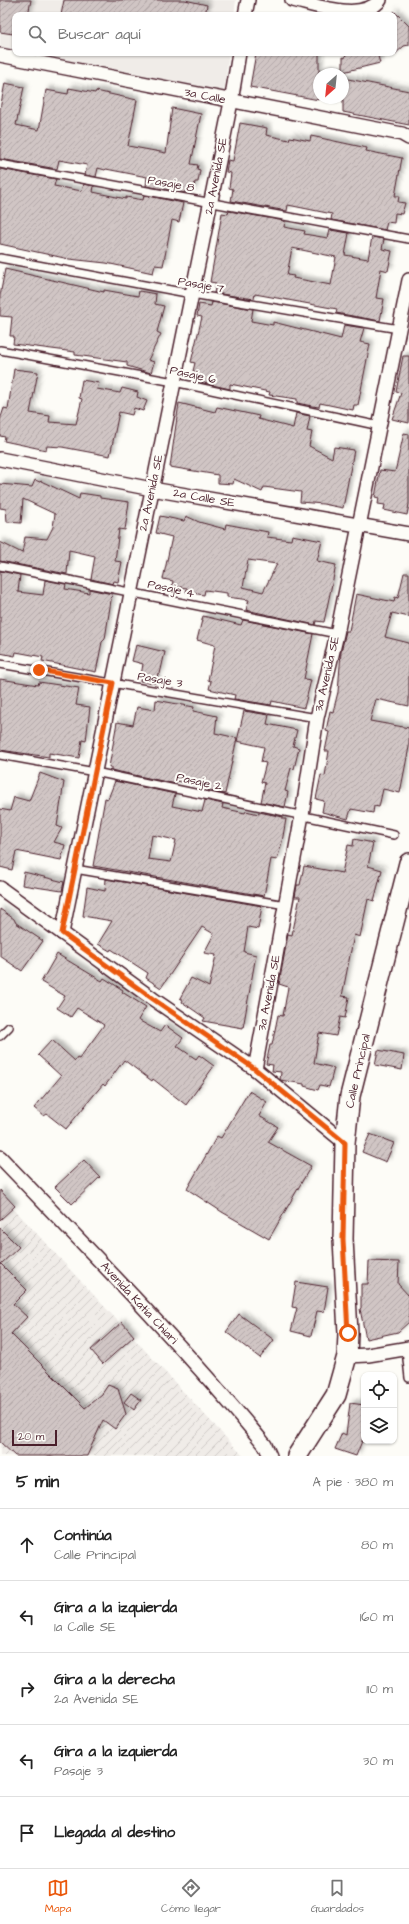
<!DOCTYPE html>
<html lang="es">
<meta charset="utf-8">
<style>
body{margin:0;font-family:"Architects Daughter",sans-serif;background:#f6f6f6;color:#222}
.controls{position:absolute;right:12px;bottom:12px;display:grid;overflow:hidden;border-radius:8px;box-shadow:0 1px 3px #0004}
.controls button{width:36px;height:36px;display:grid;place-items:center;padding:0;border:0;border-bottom:1px solid #e0e0e0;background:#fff;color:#222;font:20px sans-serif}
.compass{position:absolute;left:313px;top:68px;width:36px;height:36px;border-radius:50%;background:#fff;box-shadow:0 1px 3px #0004;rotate:207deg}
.scale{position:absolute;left:12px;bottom:10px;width:45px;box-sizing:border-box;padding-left:4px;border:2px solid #4a1f2b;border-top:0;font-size:11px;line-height:14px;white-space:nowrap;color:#4a1f2b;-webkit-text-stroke:3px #fdfcf7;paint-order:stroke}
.stop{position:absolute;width:12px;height:12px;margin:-9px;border:3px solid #ea580c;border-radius:50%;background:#fff}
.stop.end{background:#ea580c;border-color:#fff;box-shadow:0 1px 4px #0008}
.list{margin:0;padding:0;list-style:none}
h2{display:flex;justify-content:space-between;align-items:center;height:52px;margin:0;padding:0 16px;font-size:17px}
h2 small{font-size:13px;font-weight:400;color:#767676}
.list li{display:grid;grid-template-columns:26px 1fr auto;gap:12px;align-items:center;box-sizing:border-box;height:72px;padding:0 16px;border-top:1px solid #e0e0e0}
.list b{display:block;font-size:15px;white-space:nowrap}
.list p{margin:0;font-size:13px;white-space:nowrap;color:#767676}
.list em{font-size:13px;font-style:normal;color:#767676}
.icon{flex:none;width:22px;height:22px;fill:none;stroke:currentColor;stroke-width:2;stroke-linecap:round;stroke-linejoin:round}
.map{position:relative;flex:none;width:409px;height:1456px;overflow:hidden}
.search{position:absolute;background:#fff;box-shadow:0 1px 3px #0004;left:12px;right:12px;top:12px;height:44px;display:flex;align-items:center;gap:10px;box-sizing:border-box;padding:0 14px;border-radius:8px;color:#767676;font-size:15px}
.sheet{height:412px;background:#fff}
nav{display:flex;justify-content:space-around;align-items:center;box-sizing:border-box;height:56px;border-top:1px solid #e0e0e0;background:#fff;font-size:11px;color:#767676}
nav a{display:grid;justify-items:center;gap:2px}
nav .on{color:#ea580c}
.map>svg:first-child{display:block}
.built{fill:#f0ece8}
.industrial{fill:url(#industrial-furrows)}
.building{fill:url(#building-hatch);stroke:#4a1f2b;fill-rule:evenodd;filter:url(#shadow)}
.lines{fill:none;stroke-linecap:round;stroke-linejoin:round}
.lane-casing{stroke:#4a1f2b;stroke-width:10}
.street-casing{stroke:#4a1f2b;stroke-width:16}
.secondary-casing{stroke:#4a1f2b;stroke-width:22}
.lane{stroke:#fdfcf7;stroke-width:7}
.street{stroke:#fdfcf7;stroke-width:13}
.secondary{stroke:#fdfcf7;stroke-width:19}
.route{stroke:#ea580c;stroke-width:5}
.labels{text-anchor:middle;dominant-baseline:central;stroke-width:4;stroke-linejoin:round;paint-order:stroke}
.street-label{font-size:12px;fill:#4a1f2b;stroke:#fdfcf7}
</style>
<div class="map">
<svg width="409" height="1456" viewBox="0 0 409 1456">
<defs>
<pattern id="industrial-furrows" width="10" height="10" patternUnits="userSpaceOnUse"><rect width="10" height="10" fill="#f0ece8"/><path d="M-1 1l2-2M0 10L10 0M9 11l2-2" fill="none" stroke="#cfcac7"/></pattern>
<pattern id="building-hatch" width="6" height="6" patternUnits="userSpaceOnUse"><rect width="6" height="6" fill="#d0c5c4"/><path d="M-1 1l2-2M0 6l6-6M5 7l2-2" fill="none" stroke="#b4a9a9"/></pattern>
<filter id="shadow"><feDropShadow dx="3.5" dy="-3.5" stdDeviation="2" flood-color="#0004"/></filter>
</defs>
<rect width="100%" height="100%" fill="#fdfcf7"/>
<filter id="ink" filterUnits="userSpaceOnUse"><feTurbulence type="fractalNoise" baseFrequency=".025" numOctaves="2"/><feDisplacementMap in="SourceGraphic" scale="8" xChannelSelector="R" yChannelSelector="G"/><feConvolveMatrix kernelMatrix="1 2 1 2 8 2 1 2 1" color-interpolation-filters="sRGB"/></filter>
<g filter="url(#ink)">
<g class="built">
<path d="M0 0H236L234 15H15V50L0 47Z"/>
<path d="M29 53H229L224 91Z"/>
</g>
<path class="industrial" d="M0 1194 243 1456H0Z"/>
<g class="building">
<path d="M0 0H31L28 15H15L13 34 0 32Z"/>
<path d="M64 0H185L207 5 205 15H61Z"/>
<path d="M394 11 409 26V45L404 46 394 55Z"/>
<path d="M256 53H319V100L250 87Z"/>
<path d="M346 53H377L380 63 343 72V57L345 58Z"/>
<path d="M343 78 409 91V125L343 112Z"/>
<path d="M5 83 24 87 16 125 39 130 46 90 68 94 69 88 95 93 96 91 137 100 128 146 166 153 172 108 201 114 191 164 198 165 197 169 200 170 198 182H195L193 192 185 191V193L146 186 147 177 106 169 105 170 98 168 96 177 85 175 87 165 59 160 57 169 0 159V109Z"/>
<path d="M240 123 267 128 266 135 289 140 290 137 310 141 311 136 367 148 366 151 402 158 395 196H399L398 202 405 203 402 214 395 213 394 223 387 222 385 230 331 220 332 214 288 205 287 211 231 201 233 189 229 188 231 173 226 172 228 160 233 161Z"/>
<path d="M0 169 56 179 54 186 82 191 84 184 94 186 93 192 126 199V197L143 200 144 195 183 203 179 222 172 220 163 266 155 265 153 273 106 263 69 259 0 244Z"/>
<path d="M229 211 285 221 284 227 305 231 304 234 328 238 330 230 349 233 345 255 368 259 372 237 384 239 382 249 392 251 388 271 381 269 376 298 384 299 380 321 336 313 337 309 255 294 254 299 214 293 216 283 210 282 215 254 222 213 228 214ZM292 248 336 257 331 285 293 278 294 276 287 275Z"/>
<path d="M5 269 104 292V290L138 296 139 291 156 294 155 304 164 306 157 332 161 334 148 360 154 362 151 373 127 366V362L75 355V352L13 344 14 336H10L12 317 0 316V296Z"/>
<path d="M212 302 253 309 251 321 273 325V322L341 339 344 325 364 328 360 342 370 344 358 405H354L353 410 320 403 319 407 312 406 297 403V399L269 395 270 392 230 384V389L195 381 197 372 193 371 195 363 191 362 202 317 197 316 199 304 211 306Z"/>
<path d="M403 356H409V423L392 419 401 393 396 392Z"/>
<path d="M14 369 38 372 30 413 50 416 49 422 76 424 82 399 79 398 82 380 99 383 97 389 120 393 122 388 138 392 137 397 147 401 143 411 134 408 132 415 119 412 110 456 62 447 47 446 46 450 4 441 5 437 0 436V420L4 408 8 409Z"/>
<path d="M179 403 215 412 217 407 259 416 258 419 293 428 296 413 310 416 307 431 312 432 309 446 332 458 334 447 354 450 343 508 323 504 300 502 301 492 264 487 262 492 234 479 233 484 218 483V475L170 467Z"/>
<path d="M404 433 409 434V504L407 515 384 510 385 505 378 504 379 498 375 497 380 470 395 472Z"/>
<path d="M35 480 40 482 41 481 79 499 80 493 100 496V498L129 502 125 530 119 529 115 561 122 562 118 582 114 581 113 584 91 579 95 556 69 550 67 574 0 561V542L22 553 25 537 47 539 53 527 55 514 23 499 21 523 7 522 6 509 0 508V484L32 487Z"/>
<path d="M160 516 184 521 186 516 199 522 225 529 226 524 268 532 267 537 291 540 292 535 322 541 317 561 336 565 324 622 316 621 315 625 246 610 249 600 227 597V593L205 590 204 595 186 592 187 588 172 586 173 581 163 579 172 537 156 533ZM248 560 277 564 263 592 243 587Z"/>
<path d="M0 571 20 575 18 592 43 595 45 580 66 584 65 589 89 593V589L112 594 105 639 102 642 96 672 42 661 43 657 16 652 15 656 0 653Z"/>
<path d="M404 573H409V617L392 613 385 637 409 643V706L376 699 370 721 409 728V747L400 793 383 789 379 807 374 806 373 813 351 809 348 819 322 812 324 801 316 799 321 775 325 776 329 751H325L329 732 326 731 330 711 333 712 338 692 341 652 346 631H349L356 594 394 602 395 597 398 598Z"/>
<path d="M203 616 241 625 243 620 313 634 304 679 311 680 304 708 272 701 271 705 234 699 235 695 209 689 211 681 208 680 215 645 197 640Z"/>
<path d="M136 645 165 652 160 674 158 673 156 683 140 681 143 664 132 661Z"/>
<path d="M0 679 38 685 39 682 79 688 76 705 90 707 86 741 82 740 79 758 49 753V757L0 750Z"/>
<path d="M156 700 194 707 193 711 217 716 215 733 237 738 225 794 207 790V788L177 781 176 784 111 770V767H109L117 722 133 725 137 707 155 710Z"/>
<path d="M244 711 269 715 267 724 297 730 293 746 299 748 294 769 291 768 285 791 288 792 285 807 261 802 265 783 261 782 266 763 261 762 264 747 237 741Z"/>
<path d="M40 773 64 782 57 826 62 828 54 842 65 845 61 860 16 851 12 870 0 867V809L10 811 14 797 29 801Z"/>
<path d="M115 781 175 794 172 806 202 812 205 800 223 804 222 808 245 813 246 811 259 814V812L283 817V819H286L282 842 277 860 271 859 264 896 93 866 105 798 108 799ZM152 835 176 840 171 862 148 859Z"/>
<path d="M354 839 373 843 368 866 382 870 374 901 368 899 360 937 354 935 342 996 349 997 345 1018 340 1017 336 1036 319 1033 314 1063 334 1068 329 1087 320 1085 318 1090 304 1086V1084L280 1080 281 1072 272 1071 273 1065 266 1064 270 1045H272L278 1015 283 1016 288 987 279 984 288 934 292 935 300 897H295L297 885H300L304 866 342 873 348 845 353 846Z"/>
<path d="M24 872 64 882 62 891 22 885Z"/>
<path d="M106 879 262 906 258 929 248 927 244 952 256 955 243 1028 203 1021 205 1018 182 1002 183 1000 180 998 191 978 209 987 216 955 204 953 214 934 202 927 161 988 146 978 148 973 111 949 110 951 98 944 112 921 83 916 87 887 105 891Z"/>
<path d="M0 909 14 919 16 923 43 941 22 971 0 956Z"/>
<path d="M57 954 102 981 104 978 123 990 122 992 146 1007 138 1020 160 1032 165 1025 183 1038 177 1046 196 1059 199 1055 214 1066 186 1105 153 1079 152 1081 124 1060 105 1086 103 1084 66 1129 47 1114 44 1116 34 1108 61 1076 38 1055 52 1040 75 1061 77 1058 79 1059 104 1025 77 1008 71 1017 57 1008 65 996 41 982Z"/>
<path d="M378 1050 404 1055 402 1070 375 1065Z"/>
<path d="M249 1091 267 1102 259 1116 278 1127 268 1142 311 1166 269 1239 222 1212 187 1189 217 1136 221 1138Z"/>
<path d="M370 1134 394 1143 386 1162 362 1152Z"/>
<path d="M84 1160 100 1177 72 1204 55 1187Z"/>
<path d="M0 1190 15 1206 0 1220Z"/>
<path d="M0 1228 19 1247 1 1264 27 1290 13 1304 27 1317 11 1334 85 1408 102 1394 108 1385 118 1389 126 1414 115 1429 103 1420 87 1456H15L0 1442Z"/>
<path d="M369 1261 399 1262 398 1284 409 1296V1322L398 1332 366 1339 360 1309 361 1308V1284H368Z"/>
<path d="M296 1282 328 1287 324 1312 317 1311 311 1336 291 1331 297 1308 292 1307Z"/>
<path d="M239 1314 274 1340 260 1358 226 1332Z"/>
<path d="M122 1322 134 1336 103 1364 91 1350Z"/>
<path d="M131 1393 141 1400 134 1410 124 1402Z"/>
<path d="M350 1403 364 1405V1436L356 1456 335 1449 342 1433 346 1435Z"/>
</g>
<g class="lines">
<g class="lane-casing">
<g id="lane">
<path d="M0 164 409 239"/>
<path d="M0 258 192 294 399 329"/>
<path d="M0 350 174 382 380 426"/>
<path d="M0 566 337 634"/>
<path d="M0 664 317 718"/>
<path d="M0 755 95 772 394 835"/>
<path d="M75 869 286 905"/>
<path d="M0 1036 9 1027"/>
<path d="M406 1350 409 1378"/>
</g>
</g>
<g class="street-casing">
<g id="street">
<path d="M292 0C315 5 362 23 380 0"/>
<path d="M245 15 248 0"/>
<path d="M0 55 402 134 409 138"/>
<path d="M0 459 152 489 409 534"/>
<path d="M0 888 153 999 255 1069 345 1143"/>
<path d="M62 933 231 102 239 53"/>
<path d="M255 1069 302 815 317 718 337 634 409 280"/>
<path d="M0 1157C90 1251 182 1344 265 1445L270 1456"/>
<path d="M347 1356 368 1355 409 1348"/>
</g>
</g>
<g class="secondary-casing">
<path id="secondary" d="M297 1456 336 1395 347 1356 348 1333 343 1239 345 1143 350 1096 409 863"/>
</g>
<use href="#lane" class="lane"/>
<use href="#street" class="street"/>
<use href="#secondary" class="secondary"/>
</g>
</g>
<g class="lines" filter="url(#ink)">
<path class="route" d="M39 670 113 683 62 933 153 999 255 1069 345 1143 343 1239 348 1333"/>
</g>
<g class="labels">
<g class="street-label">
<text transform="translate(205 96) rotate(11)">3a Calle</text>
<text transform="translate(216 176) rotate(-79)">2a Avenida SE</text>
<text transform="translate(171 184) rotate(10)">Pasaje 8</text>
<text transform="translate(201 285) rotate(10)">Pasaje 7</text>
<text transform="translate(193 375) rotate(12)">Pasaje 6</text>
<text transform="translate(151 493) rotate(-78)">2a Avenida SE</text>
<text transform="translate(204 498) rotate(10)">2a Calle SE</text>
<text transform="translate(171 589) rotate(12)">Pasaje 4</text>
<text transform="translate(327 674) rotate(-77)">3a Avenida SE</text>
<text transform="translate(160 680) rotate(10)">Pasaje 3</text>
<text transform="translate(199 782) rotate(12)">Pasaje 2</text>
<text transform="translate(269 993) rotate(-79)">3a Avenida SE</text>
<text transform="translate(358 1071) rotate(-77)">Calle Principal</text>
<text transform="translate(139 1303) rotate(47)">Avenida Katia Chiari</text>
</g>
</g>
</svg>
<div class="controls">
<button><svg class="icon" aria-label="locate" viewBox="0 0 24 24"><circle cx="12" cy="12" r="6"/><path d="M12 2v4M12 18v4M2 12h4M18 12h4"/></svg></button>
<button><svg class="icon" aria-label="layers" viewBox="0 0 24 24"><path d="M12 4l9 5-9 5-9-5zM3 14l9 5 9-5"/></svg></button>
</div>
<svg class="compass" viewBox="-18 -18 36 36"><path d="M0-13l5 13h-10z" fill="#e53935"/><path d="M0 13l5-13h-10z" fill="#767676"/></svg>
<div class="scale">20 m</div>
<div class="stop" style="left:348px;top:1333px"></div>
<div class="stop end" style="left:39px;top:670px"></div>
<div class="search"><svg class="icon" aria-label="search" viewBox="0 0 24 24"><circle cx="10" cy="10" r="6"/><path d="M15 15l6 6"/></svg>Buscar aquí</div>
</div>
<section class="sheet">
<h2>5 min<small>A pie · 380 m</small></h2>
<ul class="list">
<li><svg class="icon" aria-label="ahead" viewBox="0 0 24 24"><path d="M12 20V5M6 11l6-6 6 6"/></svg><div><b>Continúa</b><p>Calle Principal</p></div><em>80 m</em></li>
<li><svg class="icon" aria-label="left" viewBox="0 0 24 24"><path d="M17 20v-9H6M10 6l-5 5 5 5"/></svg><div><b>Gira a la izquierda</b><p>1a Calle SE</p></div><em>160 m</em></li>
<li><svg class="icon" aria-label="right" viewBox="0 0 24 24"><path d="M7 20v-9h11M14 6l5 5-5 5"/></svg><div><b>Gira a la derecha</b><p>2a Avenida SE</p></div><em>110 m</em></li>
<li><svg class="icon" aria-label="left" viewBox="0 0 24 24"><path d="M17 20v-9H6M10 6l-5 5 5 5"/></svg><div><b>Gira a la izquierda</b><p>Pasaje 3</p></div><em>30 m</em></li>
<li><svg class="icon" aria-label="arrive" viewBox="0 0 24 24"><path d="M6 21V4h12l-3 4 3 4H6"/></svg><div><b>Llegada al destino</b></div></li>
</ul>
</section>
<nav>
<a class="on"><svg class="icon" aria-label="map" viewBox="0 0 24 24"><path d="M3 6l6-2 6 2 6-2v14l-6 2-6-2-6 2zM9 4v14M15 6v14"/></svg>Mapa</a>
<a><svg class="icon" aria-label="directions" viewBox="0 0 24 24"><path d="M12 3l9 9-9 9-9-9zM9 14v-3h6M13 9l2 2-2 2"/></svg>Cómo llegar</a>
<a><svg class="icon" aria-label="saved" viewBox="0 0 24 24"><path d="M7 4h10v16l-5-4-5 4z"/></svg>Guardados</a>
</nav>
